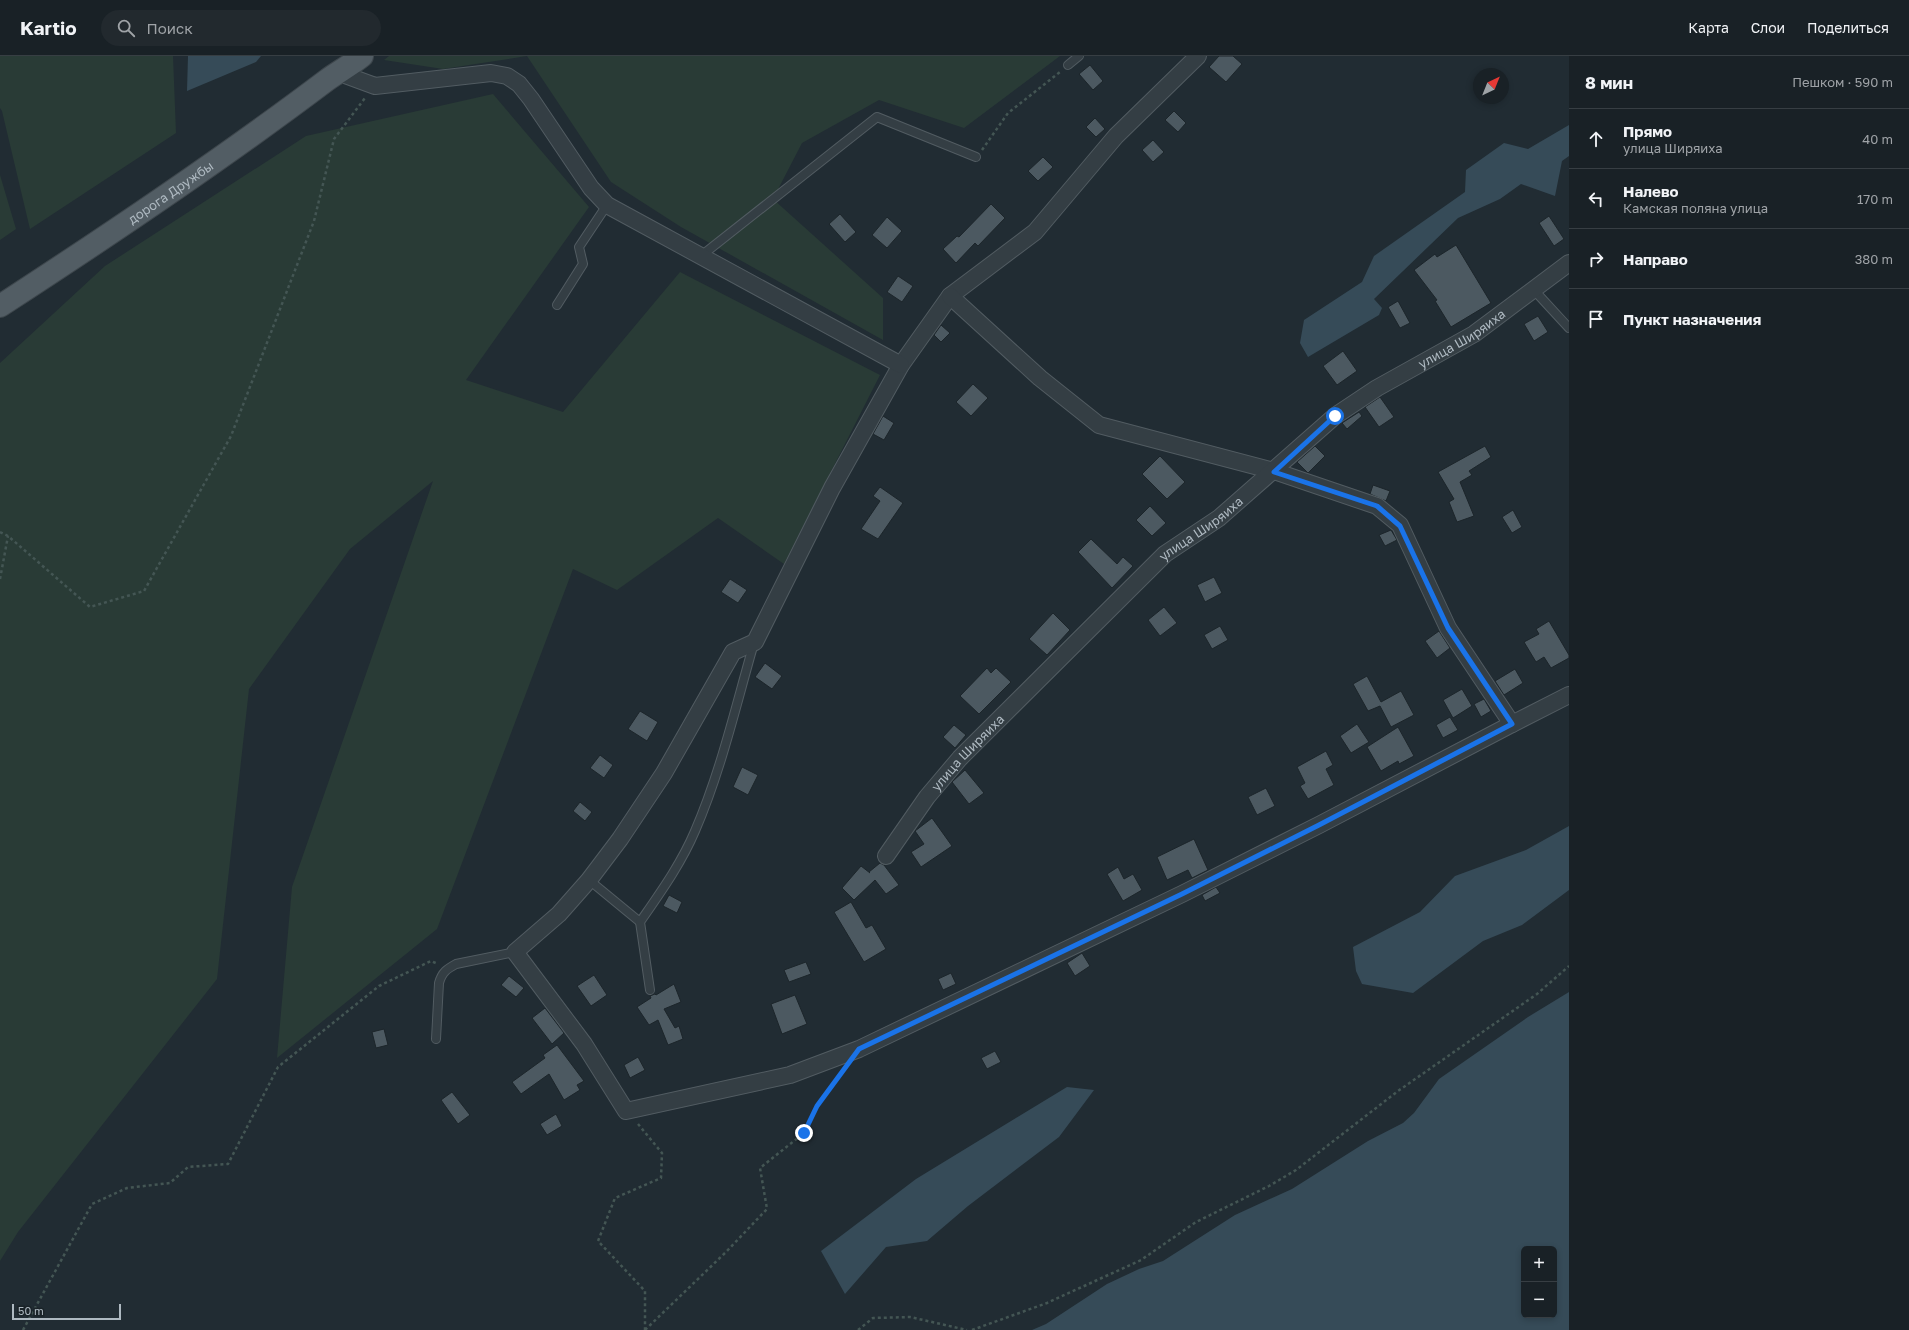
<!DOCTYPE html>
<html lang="ru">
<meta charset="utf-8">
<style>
body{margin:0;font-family:"Golos Text",sans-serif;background:#22292e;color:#f1f3f6}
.controls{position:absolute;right:12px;bottom:12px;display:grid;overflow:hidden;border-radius:6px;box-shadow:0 2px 6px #0003}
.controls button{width:36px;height:36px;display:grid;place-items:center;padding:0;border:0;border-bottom:1px solid #373e43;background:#192126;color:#f1f3f6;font:20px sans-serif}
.compass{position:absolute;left:1473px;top:12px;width:36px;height:36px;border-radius:50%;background:#192126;box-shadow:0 2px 6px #0003;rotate:43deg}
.scale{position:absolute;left:12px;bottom:10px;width:109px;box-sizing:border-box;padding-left:4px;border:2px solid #aeb9c1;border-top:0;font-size:11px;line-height:14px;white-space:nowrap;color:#aeb9c1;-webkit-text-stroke:3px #1a2328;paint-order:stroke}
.stop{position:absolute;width:12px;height:12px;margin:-9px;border:3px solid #1a73e8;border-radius:50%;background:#fff}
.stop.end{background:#1a73e8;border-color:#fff;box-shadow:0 1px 4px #0008}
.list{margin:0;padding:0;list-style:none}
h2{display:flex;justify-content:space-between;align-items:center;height:52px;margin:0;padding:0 16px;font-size:17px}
h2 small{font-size:13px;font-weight:400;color:#9fa3a7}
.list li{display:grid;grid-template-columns:26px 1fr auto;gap:12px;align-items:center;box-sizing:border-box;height:60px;padding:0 16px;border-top:1px solid #373e43}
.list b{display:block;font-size:15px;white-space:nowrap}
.list p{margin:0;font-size:13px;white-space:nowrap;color:#9fa3a7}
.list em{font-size:13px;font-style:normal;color:#9fa3a7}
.icon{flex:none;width:22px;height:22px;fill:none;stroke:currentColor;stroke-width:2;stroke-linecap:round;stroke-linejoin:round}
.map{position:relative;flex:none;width:1569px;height:1274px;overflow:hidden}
header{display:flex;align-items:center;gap:24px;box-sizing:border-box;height:56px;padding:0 20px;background:#192126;border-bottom:1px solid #373e43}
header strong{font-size:19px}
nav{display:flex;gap:22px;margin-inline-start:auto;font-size:14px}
.search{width:280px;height:36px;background:#22292e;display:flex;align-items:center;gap:10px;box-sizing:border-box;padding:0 14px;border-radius:22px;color:#9fa3a7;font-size:15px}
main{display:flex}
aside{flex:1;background:#192126}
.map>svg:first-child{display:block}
.green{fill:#293b36}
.water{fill:#364b58;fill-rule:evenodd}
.building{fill:#4c5961;stroke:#1c252a}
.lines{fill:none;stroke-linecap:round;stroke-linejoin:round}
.service-casing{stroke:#525c62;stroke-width:10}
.minor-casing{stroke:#525c62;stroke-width:18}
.primary-casing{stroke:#3e474d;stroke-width:24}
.path{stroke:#445654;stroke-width:2.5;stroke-dasharray:3 3;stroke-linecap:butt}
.service{stroke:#343e44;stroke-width:8}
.minor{stroke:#343e44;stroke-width:16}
.primary{stroke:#525d64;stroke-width:22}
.route{stroke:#1a73e8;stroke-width:5}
.labels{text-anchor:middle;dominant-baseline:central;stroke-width:4;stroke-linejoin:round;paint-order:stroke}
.street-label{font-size:13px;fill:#aeb9c1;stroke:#1a2328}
</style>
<header>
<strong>Kartio</strong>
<div class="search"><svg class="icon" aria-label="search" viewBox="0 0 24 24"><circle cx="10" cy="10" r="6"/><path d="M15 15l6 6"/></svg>Поиск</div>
<nav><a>Карта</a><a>Слои</a><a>Поделиться</a></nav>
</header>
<main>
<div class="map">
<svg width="1569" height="1274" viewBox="0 0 1569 1274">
<rect width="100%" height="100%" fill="#212c33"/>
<g class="green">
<path d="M0 0H173L176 77 30 173 2 55 0 52Z"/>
<path d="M389 0H1060L964 72 879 44 802 87 773 143 883 242V284L681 171 611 126 527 0 443 13 384 4Z"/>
<path d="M493 38 589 151 466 324 563 356 680 216 880 319 784 508 718 462 617 534 573 513 437 873 277 1002 292 831 433 425 350 493 249 633 217 923 18 1176 0 1205V307L105 210 306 80Z"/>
<path d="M0 119 16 173 0 184Z"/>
</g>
<g class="water">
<path d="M188 0H261L256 6 187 35Z"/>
<path d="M1569 69V100L1562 105 1555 140 1521 128 1500 143 1458 162 1374 243 1382 252 1379 259 1308 301 1300 287 1304 264 1362 226 1374 200 1465 136 1466 114 1504 87 1528 93Z"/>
<path d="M1569 770V834L1522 869 1483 885 1413 937 1362 928 1356 915 1353 891 1420 856 1455 820 1526 794Z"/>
<path d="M1569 936V1274H1032L1046 1268 1107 1228 1139 1213 1163 1205 1235 1159 1292 1133 1368 1085 1403 1067 1414 1057 1439 1023 1528 961ZM1524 1193H1554V1259H1524Z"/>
<path d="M1067 1031 1094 1034 1059 1081 968 1150 927 1185 886 1191 845 1238 821 1195 916 1123Z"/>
</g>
<g class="building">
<path d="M1219 0H1233L1242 8 1226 26 1209 11Z"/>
<path d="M1090 9 1103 25 1093 34 1079 18Z"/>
<path d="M1174 55 1186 67 1178 76 1165 64Z"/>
<path d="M1095 62 1105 73 1096 81 1086 71Z"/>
<path d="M1153 84 1164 96 1153 106 1142 94Z"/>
<path d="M1043 101 1053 111 1038 125 1028 115Z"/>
<path d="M991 148 1005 162 978 190 975 187 956 207 943 193 957 180 959 181Z"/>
<path d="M840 158 856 176 845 186 829 168Z"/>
<path d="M1549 160 1564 183 1554 190 1539 167Z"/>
<path d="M887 161 902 175 887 192 872 179Z"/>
<path d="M1456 189 1491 247 1451 271 1435 245 1437 244 1414 214 1435 198 1437 201Z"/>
<path d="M898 220 913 230 902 246 887 236Z"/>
<path d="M1398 245 1410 267 1400 272 1388 251Z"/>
<path d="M1538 260 1548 276 1534 285 1524 268Z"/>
<path d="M941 269 950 277 941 286 934 279Z"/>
<path d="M1343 295 1357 315 1337 329 1323 310Z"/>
<path d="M973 328 988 342 971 360 956 346Z"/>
<path d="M1380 341 1394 361 1379 371 1365 351Z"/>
<path d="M1359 356 1362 360 1347 373 1342 367Z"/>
<path d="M883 360 894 367 884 384 873 378Z"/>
<path d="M1315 390 1325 400 1308 417 1297 406Z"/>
<path d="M1485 390 1491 401 1469 415 1472 419 1460 426 1474 460 1457 466 1449 446 1454 443 1438 416Z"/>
<path d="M1160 400 1185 426 1167 443 1142 418Z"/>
<path d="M1373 429 1390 435 1386 445 1370 438Z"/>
<path d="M880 431 903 447 878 483 861 473 880 445 873 440Z"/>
<path d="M1150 450 1166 467 1152 480 1136 464Z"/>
<path d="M1513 454 1522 471 1512 477 1502 461Z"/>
<path d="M1391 474 1397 484 1385 490 1379 479Z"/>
<path d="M1091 483 1117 508 1123 501 1133 510 1112 532 1078 496Z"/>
<path d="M1214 521 1222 537 1205 546 1197 529Z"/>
<path d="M730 523 747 534 738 547 721 536Z"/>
<path d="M1164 551 1177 567 1160 580 1148 564Z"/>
<path d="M1053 557 1070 574 1047 599 1029 583Z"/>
<path d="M1549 565 1569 599V602L1551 612 1544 601 1536 606 1524 586 1539 578 1536 573Z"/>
<path d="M1220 570 1228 584 1212 593 1204 579Z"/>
<path d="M1439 575 1450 592 1437 602 1425 585Z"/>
<path d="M765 607 782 620 772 633 755 621Z"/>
<path d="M987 612 991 617 996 612 1011 626 979 658 960 640Z"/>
<path d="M1515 613 1523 627 1504 639 1495 625Z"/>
<path d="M1367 620 1381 646 1401 635 1414 659 1391 671 1380 650 1368 655 1353 628Z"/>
<path d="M1462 633 1472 650 1453 662 1443 644Z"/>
<path d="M1484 643 1491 655 1481 661 1474 648Z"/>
<path d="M640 655 658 666 647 685 628 673Z"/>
<path d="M1450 661 1458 674 1443 682 1436 669Z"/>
<path d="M1357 668 1369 686 1351 697 1340 680Z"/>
<path d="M954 669 966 679 955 692 943 681Z"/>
<path d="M1398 671 1414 700 1399 708 1398 705 1381 715 1367 691Z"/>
<path d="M1326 695 1333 709 1326 713 1334 729 1308 743 1300 730 1305 727 1297 711Z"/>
<path d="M600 699 613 709 604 722 590 712Z"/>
<path d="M742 711 758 719 748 739 733 731Z"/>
<path d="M965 714 984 737 969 748 952 726Z"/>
<path d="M1266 732 1275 750 1257 759 1248 741Z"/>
<path d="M580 746 592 756 585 765 573 755Z"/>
<path d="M932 762 952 790 921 811 911 796 924 788 915 775Z"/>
<path d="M1194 783 1208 814 1192 822 1188 814 1167 824 1157 801Z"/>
<path d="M880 807 884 809 899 829 886 838 875 824 854 844 842 832 861 810 870 817 869 816Z"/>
<path d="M1118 811 1124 823 1133 818 1142 834 1123 845 1107 818Z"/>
<path d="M1216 831 1220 837 1205 845 1202 839Z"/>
<path d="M669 839 682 846 677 857 663 850Z"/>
<path d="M851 846 866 872 872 869 886 893 864 906 834 856Z"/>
<path d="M1082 897 1090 910 1075 920 1067 907Z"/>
<path d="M806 906 811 918 789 926 784 914Z"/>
<path d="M951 917 956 928 943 934 938 923Z"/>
<path d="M594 919 607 939 591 950 577 930Z"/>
<path d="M509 920 524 932 516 941 501 929Z"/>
<path d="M674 928 681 946 664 953 675 972 679 970 683 983 668 989 658 964 649 969 637 951 651 942 650 940 655 938 656 939Z"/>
<path d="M795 939 807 968 782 978 771 948Z"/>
<path d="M545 952 564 977 552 988 532 962Z"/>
<path d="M384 973 388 989 376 992 372 976Z"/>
<path d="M557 989 584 1025 577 1029 580 1034 564 1044 549 1018 521 1038 512 1026 545 1002 543 999Z"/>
<path d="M995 995 1001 1006 987 1013 981 1002Z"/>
<path d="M638 1001 645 1014 630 1022 624 1009Z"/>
<path d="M452 1036 470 1059 458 1068 441 1044Z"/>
<path d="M556 1058 562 1070 547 1079 540 1068Z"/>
</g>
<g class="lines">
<g class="service-casing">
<g id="service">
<path d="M1068 9 1079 0"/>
<path d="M701 200 877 61 976 101"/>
<path d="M1533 233 1569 272"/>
<path d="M557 249 583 208 579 191 607 149"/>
<path d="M589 824 640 866"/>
<path d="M650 934 640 866C660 837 681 808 695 775 721 715 736 649 754 587"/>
<path d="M436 983 439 927C442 916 447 913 456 908L515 896"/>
</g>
</g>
<g class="minor-casing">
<g id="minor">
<path d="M1198 0 1116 80 1035 176 950 240 901 309 832 432 755 586 733 596 664 717 620 783 589 824 559 858 515 896 584 988 626 1055 790 1019 859 993 1182 838 1319 769 1512 668"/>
<path d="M337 16 375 30 491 17 507 20 519 28 531 43 591 132 607 149 901 309"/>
<path d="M950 240 1040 322 1099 369 1274 415 1377 450 1400 469 1448 572 1512 668 1569 639"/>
<path id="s1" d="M886 800 927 741 960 702 1165 498 1219 462 1335 360 1377 332 1474 278 1569 207"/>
</g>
</g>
<g class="primary-casing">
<g id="primary">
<path id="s2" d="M0 250C111 178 221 104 327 24 338 16 351 9 362 0"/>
</g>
</g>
<g class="path">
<path d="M982 94 1008 57 1060 16"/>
<path d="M0 476 8 480 90 551 144 535 231 380 314 165 334 83 365 42"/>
<path d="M0 523 8 480"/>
<path d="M638 1068 662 1097 661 1122 615 1142 598 1185 645 1235V1274"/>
<path d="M23 1274 92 1148 127 1132 170 1127 188 1111 228 1108 278 1011 379 930 431 905 438 908"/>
<path d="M645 1274 726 1196 767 1153 760 1112 804 1077 817 1050 842 1016"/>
<path d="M858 1274 873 1262 910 1261 967 1274"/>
<path d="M972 1274 1047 1247 1141 1204 1196 1166 1269 1130 1296 1114 1398 1035 1537 938 1569 910"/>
</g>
<use href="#service" class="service"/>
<use href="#minor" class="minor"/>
<use href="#primary" class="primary"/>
</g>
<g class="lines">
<path class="route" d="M804 1077 817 1050 859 993 1182 838 1319 769 1512 668 1448 572 1400 470 1377 450 1274 416 1335 360"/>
</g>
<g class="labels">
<g class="street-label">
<text stroke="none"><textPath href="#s2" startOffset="205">дорога Дружбы</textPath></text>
<text stroke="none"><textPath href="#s1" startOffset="780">улица Ширяиха</textPath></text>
<text stroke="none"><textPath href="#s1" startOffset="456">улица Ширяиха</textPath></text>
<text stroke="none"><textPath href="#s1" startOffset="132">улица Ширяиха</textPath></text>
</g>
</g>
</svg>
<div class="controls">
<button>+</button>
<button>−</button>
</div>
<svg class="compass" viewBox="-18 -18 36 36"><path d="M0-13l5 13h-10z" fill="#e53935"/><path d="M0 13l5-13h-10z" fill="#9fa3a7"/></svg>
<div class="scale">50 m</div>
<div class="stop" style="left:1335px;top:360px"></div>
<div class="stop end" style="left:804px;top:1077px"></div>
</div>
<aside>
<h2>8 мин<small>Пешком · 590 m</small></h2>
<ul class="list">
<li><svg class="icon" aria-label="ahead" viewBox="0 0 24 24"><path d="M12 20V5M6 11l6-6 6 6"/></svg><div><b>Прямо</b><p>улица Ширяиха</p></div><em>40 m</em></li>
<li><svg class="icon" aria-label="left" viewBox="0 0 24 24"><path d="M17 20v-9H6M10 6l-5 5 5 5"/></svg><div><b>Налево</b><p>Камская поляна улица</p></div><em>170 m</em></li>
<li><svg class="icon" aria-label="right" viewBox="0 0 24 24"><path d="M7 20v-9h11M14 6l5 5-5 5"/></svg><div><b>Направо</b></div><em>380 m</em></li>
<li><svg class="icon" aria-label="arrive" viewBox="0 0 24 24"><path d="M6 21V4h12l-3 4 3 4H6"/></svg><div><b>Пункт назначения</b></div></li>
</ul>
</aside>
</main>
